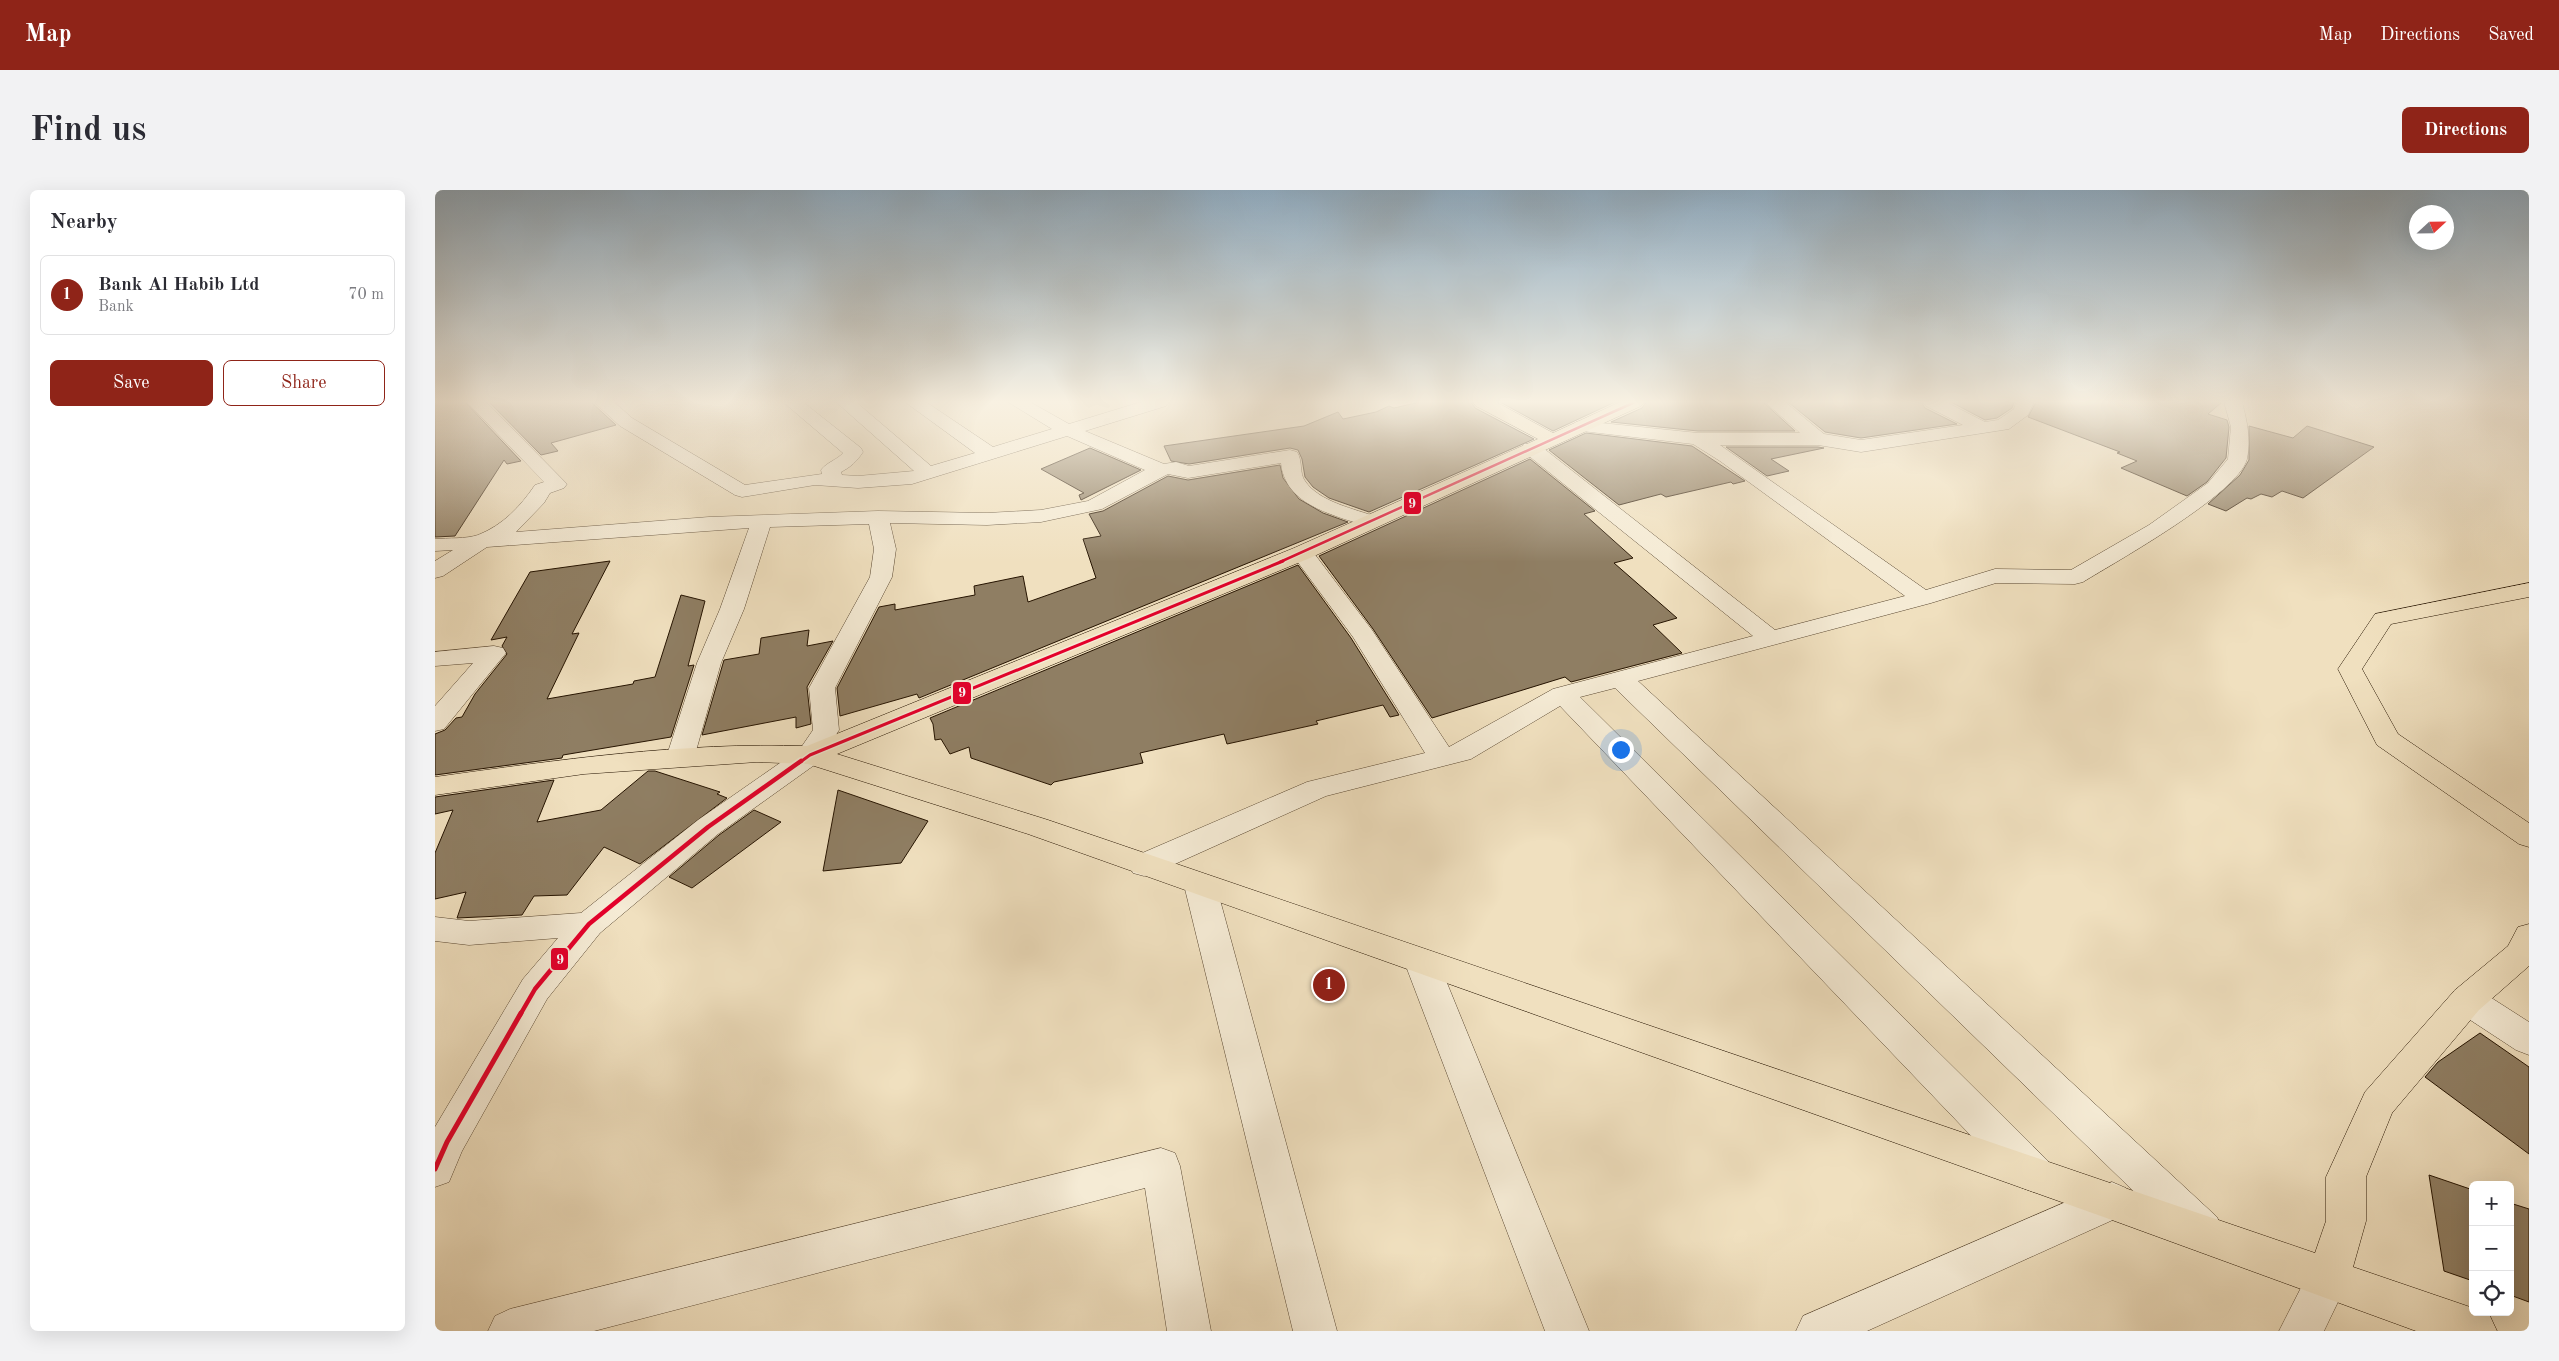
<!DOCTYPE html>
<meta charset="utf-8">
<style>
body{margin:0;font-family:"Old Standard TT",serif;background:#f2f2f3;color:#2b2b33}
.controls{position:absolute;right:15px;bottom:15px;display:grid;overflow:hidden;border-radius:8px;box-shadow:0 5px 20px #0002}
.controls button{width:45px;height:45px;display:grid;place-items:center;padding:0;border:0;border-bottom:1px solid #e1e1e2;background:#fff;color:#2b2b33;font:25px sans-serif}
.compass{position:absolute;left:1974px;top:15px;width:45px;height:45px;border-radius:50%;background:#fff;box-shadow:0 5px 20px #0002;rotate:68deg}
.you{position:absolute;left:1185px;top:559px;width:18px;height:18px;margin:-12px;border:4px solid #fff;border-radius:50%;background:#1a73e8;box-shadow:0 0 0 8px #1a73e833}
.badge{display:grid;place-items:center;width:32px;height:32px;border-radius:50%;background:#8f2418;color:#fff;font-size:16px;font-weight:700}
.pin{position:absolute;translate:-50% -50%;border:2px solid #fff;box-shadow:0 1px 5px #0006}
.list{margin:0;padding:0;list-style:none}
h2{display:flex;justify-content:space-between;align-items:center;height:65px;margin:0;padding:0 20px;font-size:21px}
h2 small{font-size:16px;font-weight:400;color:#7c7c81}
.list li{display:grid;grid-template-columns:32px 1fr auto;gap:15px;align-items:center;box-sizing:border-box;height:80px;margin:0 10px 10px;padding:0 10px;border:1px solid #e1e1e2;border-radius:8px}
.list b{display:block;font-size:19px;white-space:nowrap}
.list p{margin:0;font-size:16px;white-space:nowrap;color:#7c7c81}
.list em{font-size:16px;font-style:normal;color:#7c7c81}
.actions{display:flex;gap:10px;padding:15px 20px}
.actions a{flex:1;padding:11px 0;border:1px solid #8f2418;border-radius:8px;text-align:center;font-size:18px;color:#8f2418}
.actions .main{background:#8f2418;color:#fff}
.icon{flex:none;width:28px;height:28px;fill:none;stroke:currentColor;stroke-width:2;stroke-linecap:round;stroke-linejoin:round}
.map{position:relative;flex:none;width:2094px;height:1141px;overflow:hidden;border-radius:8px}
header{display:flex;align-items:center;gap:30px;box-sizing:border-box;height:70px;padding:0 25px;background:#8f2418;color:#fff}
header strong{font-size:24px}
nav{display:flex;gap:28px;margin-inline-start:auto;font-size:18px}
.intro{display:flex;align-items:center;justify-content:space-between;box-sizing:border-box;height:120px;padding:0 30px}
h1{margin:0;font-size:35px}
.button{padding:12px 22px;border-radius:8px;background:#8f2418;color:#fff;font-size:18px;font-weight:700}
main{display:flex;gap:30px;padding:0 30px}
aside{flex:1;background:#fff;border-radius:8px;box-shadow:0 5px 20px #0002}
.map>svg:first-child{display:block}
.building{fill:#8f7e63;stroke:#251300}
.lines{fill:none;stroke-linecap:round;stroke-linejoin:round}
.minor-casing{stroke:#584630;stroke-width:1}
.major-casing{stroke:#251300;stroke-width:1}
.minor{fill:#f5ebd5;fill-rule:evenodd}
.major{fill:#f0e0bf;fill-rule:evenodd}
.bus-1-far3-casing{stroke:#f5ebd5;stroke-width:5}
.bus-1-far2-casing{stroke:#f5ebd5;stroke-width:6}
.bus-1-far1-casing{stroke:#f5ebd5;stroke-width:8}
.bus-1-casing{stroke:#f5ebd5;stroke-width:9}
.bus-1-far3{stroke:#e4002b;stroke-width:2.5}
.bus-1-far2{stroke:#e4002b;stroke-width:3}
.bus-1-far1{stroke:#e4002b;stroke-width:4.5}
.bus-1{stroke:#e4002b;stroke-width:5}
.line-badge{stroke:#f5ebd5;stroke-width:2}
.badge-label{font-size:14px;text-anchor:middle;font-weight:bold;fill:#fff}
</style>
<header>
<strong>Map</strong>
<nav><a>Map</a><a>Directions</a><a>Saved</a></nav>
</header>
<div class="intro"><h1>Find us</h1><a class="button">Directions</a></div>
<main>
<aside>
<h2>Nearby<small></small></h2>
<ul class="list">
<li><span class="badge">1</span><div><b>Bank Al Habib Ltd</b><p>Bank</p></div><em>70 m</em></li>
</ul>
<div class="actions"><a class="main">Save</a><a>Share</a></div>
</aside>
<div class="map">
<svg width="2094" height="1141" viewBox="0 0 2094 1141">
<rect width="100%" height="100%" fill="#f0e0bf"/>
<filter id="stains"><feTurbulence type="fractalNoise" baseFrequency=".004" numOctaves="4"/><feColorMatrix values="0 0 0 0 .2 0 0 0 0 .09 0 0 0 0 .02 0 0 0 .5 -.17"/></filter>
<radialGradient id="worn" r=".72"><stop offset=".6" stop-color="#630" stop-opacity="0"/><stop offset="1" stop-color="#630" stop-opacity=".3"/></radialGradient>
<g class="building">
<path d="M0 212H30L86 271 72 274 69 270 20 346 0 347Z"/>
<path d="M54 212H156L181 235 116 253 123 261 106 265Z"/>
<path d="M985 212H1036L1040 218 1099 249 934 322 894 308 878 297 870 287 867 269 863 260 855 258 754 274 736 271 729 256 869 236 903 222 908 229 941 222 954 216 959 218Z"/>
<path d="M1065 212H1180L1118 241Z"/>
<path d="M1211 212H1328L1360 241H1263L1176 232 1207 218Z"/>
<path d="M1353 212H1486L1490 218 1522 234 1426 248 1390 242Z"/>
<path d="M1516 212H1579L1577 218 1562 228 1550 230Z"/>
<path d="M1601 212H1787L1773 224 1792 230 1794 237 1791 268 1772 292 1752 306 1686 278 1702 271 1682 263 1685 262 1593 227Z"/>
<path d="M1814 236 1858 248 1872 236 1939 257 1868 308 1847 301 1837 307 1826 304 1816 309 1812 308 1791 321 1773 314 1805 285 1814 270Z"/>
<path d="M1151 243 1257 256 1310 291 1298 294 1296 292 1231 307 1226 304 1184 315 1114 260Z"/>
<path d="M1291 257H1383L1389 258 1336 269 1354 281 1332 286Z"/>
<path d="M655 258 706 280 646 310 644 305 649 303 606 279Z"/>
<path d="M1095 269 1160 321 1149 324 1198 368 1179 373 1242 428 1218 435 1247 463 1136 492 1130 487 997 528 938 439 884 366Z"/>
<path d="M845 275 848 288 864 309 888 323 913 332 484 508 482 504 405 526 402 498 444 417 460 414V420L540 405 539 396 588 386 593 412 661 388 648 349 666 346 654 324 668 321 733 286 753 290Z"/>
<path d="M175 371 137 444 144 443 112 509 198 494 199 491 220 487 246 405 270 411 253 476 259 475 236 547 128 565 127 568 0 585V544L10 540 21 528 27 527 40 504 72 464 67 456 72 447 56 450 95 382Z"/>
<path d="M863 375 916 448 964 525 955 527 948 515 881 531 883 534 792 554 789 544 705 563 708 573 619 592 616 595 536 568 534 557 515 564 506 549 500 550 498 534 495 528Z"/>
<path d="M374 440 372 456 398 451 372 497 376 534 361 538V527L267 545 289 470 324 464 326 448Z"/>
<path d="M213 581H220L285 602 282 604 292 608 205 674 169 657 132 705 99 706 87 725 22 728 31 702 0 709V663L18 620 0 624V607L119 590 102 632 166 620Z"/>
<path d="M403 600 493 631 466 673 388 681Z"/>
<path d="M319 620 346 632 257 698 234 687 284 645Z"/>
<path d="M2045 843 2094 877V964L1990 887 2003 872Z"/>
<path d="M1994 985 2038 1000V1091L2009 1081Z"/>
<path d="M2075 1013 2094 1019V1112L2075 1105Z"/>
</g>
<g class="lines">
<g class="minor-casing">
<g id="minor">
<path d="M32 212H51L132 294 129 298 115 303 109 313 81 342 274 327 443 321 552 323 606 320 653 311 710 280 632 246 477 294 423 298 380 295 307 307 300 305 185 236 159 212H179L197 228 310 295 387 284 386 280C392 272 402 270 408 263L348 212H368L426 258 428 262C422 271 416 277 406 282L407 285 423 286 479 281 401 212H421L496 276 540 263 470 212H491L558 257 617 239 573 212H595L634 234 706 212H734L731 216 650 241 729 274 741 272 754 276 855 260 862 262C868 271 864 283 870 291 884 312 920 319 942 327L945 331 942 335 935 337 928 335C895 324 850 314 846 273L753 288 733 284 667 319 606 332 552 335 455 333 461 359 457 387 400 498 404 540 385 571 283 644 165 743 112 809 27 961 14 992 0 997V937L88 789 123 748 34 755 0 751V727L34 731 146 723 263 630 365 559 378 540 374 498 435 387 439 359 434 334 335 337 309 419 286 473 259 568 255 574 245 577 235 574 231 568 262 473 285 419 314 338 52 357 8 386 0 388V371L18 360 0 361V349C13 348 31 349 43 345 68 335 85 317 100 295L109 292Z"/>
<path d="M1330 212H1350L1389 244 1426 250 1528 235 1491 216 1488 212H1511L1550 232 1563 230 1579 219 1581 212H1599L1593 225 1574 239 1426 262 1383 255H1285L1491 400 1560 379 1636 380 1714 335 1773 293 1793 269 1796 237 1789 212H1807C1812 231 1816 249 1812 269 1803 304 1682 371 1648 392L1640 394 1561 393 1496 413 1203 491 1782 1027 1788 1041 1782 1055 1768 1060 1754 1055 1180 498 1145 507 1613 971 1619 984 1613 997 1599 1002 1585 997 1125 516 1036 569 891 606 720 683 709 686 698 683 694 675 698 667 872 592 990 563 918 447 856 363 859 358 867 357 875 358 937 440 1014 557 1118 499 1318 446 1089 262 1087 258 1089 254H1103L1340 440 1470 406 1285 271 1258 254 1147 241 1141 240 1138 236 1141 232 1147 231 1263 243H1365Z"/>
<path d="M59 456 68 458 71 463 9 539 0 541V516L38 473 0 476V462Z"/>
<path d="M765 684 776 687 781 695 902 1141H858L749 695 754 687Z"/>
<path d="M986 758 998 762 1003 771 1154 1141H1110L969 771 974 762Z"/>
<path d="M2032 796 2044 800 2094 832V865L2081 860 2020 820 2015 810 2020 800Z"/>
<path d="M726 958 740 963 745 976 776 1141H732L710 998 159 1141H53L60 1126 75 1119Z"/>
<path d="M1677 992 1691 998 1697 1011 1691 1024 1432 1141H1361L1368 1126Z"/>
<path d="M1894 1066 1909 1072 1915 1087 1889 1141H1844L1879 1072Z"/>
</g>
</g>
<g class="major-casing">
<g id="major">
<path d="M1038 212H1061L1118 243 1185 212H1209L1206 216 875 368 402 564 613 630 1880 1063 1891 1031V987L1930 902 2020 800 2073 756 2083 737 2094 734V776L2044 820 1957 923 1931 987V1031L1918 1077 2038 1118V1122L2055 1126 2062 1141H1981L1677 1030 593 644 373 574 322 572 149 584 0 605V587C123 570 247 552 372 556L859 358 1103 249 1041 216Z"/>
<path d="M2094 393V407L1956 434 1927 479 1963 544 2094 633V657L2084 654 1942 555 1903 479 1940 424Z"/>
</g>
</g>
<use href="#minor" class="minor"/>
<use href="#major" class="major"/>
<g class="bus-1-far3-casing">
<path id="bus-1-far3" d="M845 372 1200 212"/>
</g>
<g class="bus-1-far2-casing">
<path id="bus-1-far2" d="M364 573 375 565 848 371"/>
</g>
<g class="bus-1-far1-casing">
<path id="bus-1-far1" d="M85 825 100 799 154 734 273 637 366 571"/>
</g>
<g class="bus-1-casing">
<path id="bus-1" d="M0 979 12 952 86 823"/>
</g>
<use href="#bus-1-far3" class="bus-1-far3"/>
<use href="#bus-1-far2" class="bus-1-far2"/>
<use href="#bus-1-far1" class="bus-1-far1"/>
<use href="#bus-1" class="bus-1"/>
</g>
<linearGradient id="sky" x2="0" y2="1"><stop stop-color="#8faabe"/><stop offset="0.57" stop-color="#f8f1e2"/><stop offset="1" stop-color="#f8f1e2" stop-opacity="0"/></linearGradient>
<rect width="2094" height="372" fill="url(#sky)"/>
<g class="line-badge">
<rect x="968" y="301" width="19" height="24" rx="5" fill="#e4002b"/>
<rect x="517" y="491" width="20" height="24" rx="5" fill="#e4002b"/>
<rect x="115" y="757" width="19" height="24" rx="5" fill="#e4002b"/>
</g>
<g class="badge-label">
<text x="977" y="318">9</text>
<text x="527" y="507">9</text>
<text x="125" y="774">9</text>
</g>
<rect width="100%" height="100%" filter="url(#stains)"/>
<rect width="100%" height="100%" fill="url(#worn)"/>
</svg>
<div class="controls">
<button>+</button>
<button>−</button>
<button><svg class="icon" aria-label="locate" viewBox="0 0 24 24"><circle cx="12" cy="12" r="6"/><path d="M12 2v4M12 18v4M2 12h4M18 12h4"/></svg></button>
</div>
<svg class="compass" viewBox="-18 -18 36 36"><path d="M0-13l5 13h-10z" fill="#e53935"/><path d="M0 13l5-13h-10z" fill="#7c7c81"/></svg>
<div class="you"></div>
<div class="pin badge" style="left:894px;top:795px">1</div>
</div>
</main>
